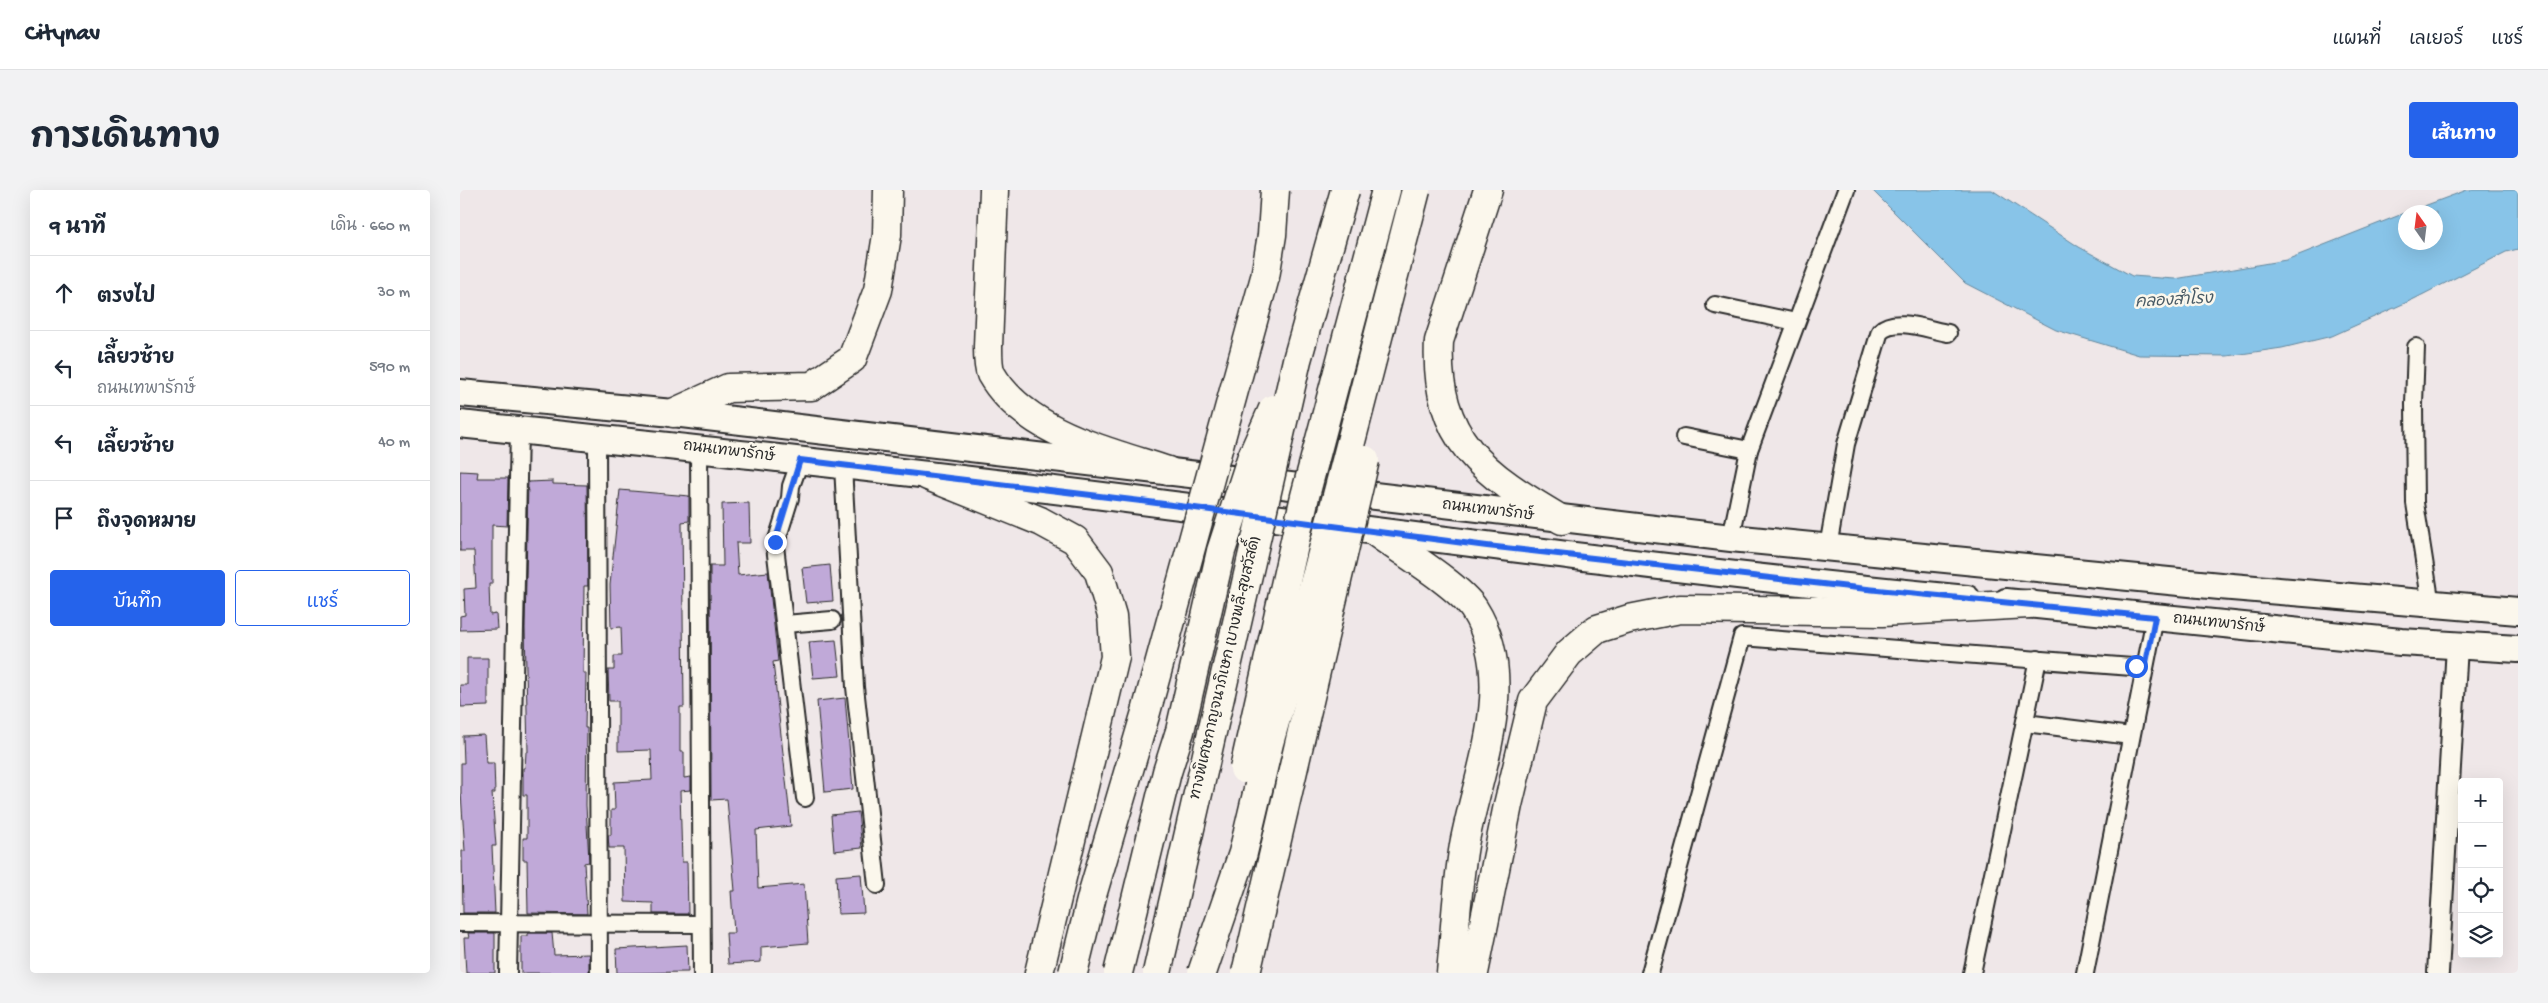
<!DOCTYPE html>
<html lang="th">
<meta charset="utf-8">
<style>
body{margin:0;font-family:"Gochi Hand","Playpen Sans Thai",sans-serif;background:#f2f2f3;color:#1f2937}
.controls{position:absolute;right:15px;bottom:15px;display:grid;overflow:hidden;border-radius:5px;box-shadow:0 5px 20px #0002}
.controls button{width:45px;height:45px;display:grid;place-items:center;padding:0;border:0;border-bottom:1px solid #e0e1e3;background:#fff;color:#1f2937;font:25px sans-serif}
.compass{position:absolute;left:1938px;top:15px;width:45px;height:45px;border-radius:50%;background:#fff;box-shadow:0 5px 20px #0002;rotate:346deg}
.stop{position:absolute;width:15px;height:15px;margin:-11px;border:4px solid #2563eb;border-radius:50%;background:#fff}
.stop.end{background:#2563eb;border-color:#fff;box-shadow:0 1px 5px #0008}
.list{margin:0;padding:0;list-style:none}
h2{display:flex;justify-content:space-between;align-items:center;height:65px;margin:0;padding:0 20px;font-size:21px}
h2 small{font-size:16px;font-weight:400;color:#747a83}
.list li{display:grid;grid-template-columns:32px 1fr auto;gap:15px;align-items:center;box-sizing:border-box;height:75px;padding:0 20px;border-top:1px solid #e0e1e3}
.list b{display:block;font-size:19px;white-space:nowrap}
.list p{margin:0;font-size:16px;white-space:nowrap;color:#747a83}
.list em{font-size:16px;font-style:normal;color:#747a83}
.actions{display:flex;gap:10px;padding:15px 20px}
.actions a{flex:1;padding:11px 0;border:1px solid #2563eb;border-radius:5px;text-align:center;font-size:18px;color:#2563eb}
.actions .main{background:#2563eb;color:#fff}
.icon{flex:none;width:28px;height:28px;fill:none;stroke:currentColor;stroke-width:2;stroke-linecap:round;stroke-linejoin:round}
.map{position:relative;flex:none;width:2058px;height:783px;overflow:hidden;border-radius:5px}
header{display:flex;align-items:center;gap:30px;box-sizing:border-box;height:70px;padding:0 25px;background:#fff;border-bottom:1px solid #e0e1e3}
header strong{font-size:24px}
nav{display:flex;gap:28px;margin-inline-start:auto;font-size:18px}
.intro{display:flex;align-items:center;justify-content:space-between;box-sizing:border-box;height:120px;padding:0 30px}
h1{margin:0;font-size:35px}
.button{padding:12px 22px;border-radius:5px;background:#2563eb;color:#fff;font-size:18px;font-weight:700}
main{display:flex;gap:30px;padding:0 30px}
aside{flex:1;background:#fff;border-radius:5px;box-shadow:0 5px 20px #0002}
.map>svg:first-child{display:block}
.water{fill:#88c4e8;stroke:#63879c}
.building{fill:#c0a9d8;stroke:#2b2b2b}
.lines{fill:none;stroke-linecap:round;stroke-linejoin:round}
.minor-casing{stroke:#2b2b2b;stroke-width:20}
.tertiary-casing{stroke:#2b2b2b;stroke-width:24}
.primary-casing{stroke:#2b2b2b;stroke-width:30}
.motorway-casing{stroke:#2b2b2b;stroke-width:31}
.minor{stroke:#fbf7ec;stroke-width:16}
.tertiary{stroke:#fbf7ec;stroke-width:20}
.primary{stroke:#fbf7ec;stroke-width:26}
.motorway{stroke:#fbf7ec;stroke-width:28}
.motorway-bridge-casing{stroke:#2b2b2b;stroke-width:31;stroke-linecap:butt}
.motorway-bridge{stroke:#fbf7ec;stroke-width:28}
.route{stroke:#2563eb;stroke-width:6}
.labels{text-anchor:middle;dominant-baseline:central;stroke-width:5;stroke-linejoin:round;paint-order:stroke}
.street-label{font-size:15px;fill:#2b2b2b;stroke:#fbf7ec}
.water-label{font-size:16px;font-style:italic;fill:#475964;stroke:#fbf7ec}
</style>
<header>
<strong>Citynav</strong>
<nav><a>แผนที่</a><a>เลเยอร์</a><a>แชร์</a></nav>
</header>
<div class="intro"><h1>การเดินทาง</h1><a class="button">เส้นทาง</a></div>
<main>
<aside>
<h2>9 นาที<small>เดิน · 660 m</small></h2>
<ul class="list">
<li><svg class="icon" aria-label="ahead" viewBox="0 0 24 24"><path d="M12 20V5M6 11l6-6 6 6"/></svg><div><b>ตรงไป</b></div><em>30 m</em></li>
<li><svg class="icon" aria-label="left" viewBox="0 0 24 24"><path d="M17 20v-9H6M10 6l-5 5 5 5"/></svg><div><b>เลี้ยวซ้าย</b><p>ถนนเทพารักษ์</p></div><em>590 m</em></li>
<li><svg class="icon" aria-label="left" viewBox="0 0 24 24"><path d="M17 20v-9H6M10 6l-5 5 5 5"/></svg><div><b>เลี้ยวซ้าย</b></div><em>40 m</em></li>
<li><svg class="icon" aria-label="arrive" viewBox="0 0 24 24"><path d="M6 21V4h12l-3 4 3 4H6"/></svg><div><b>ถึงจุดหมาย</b></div></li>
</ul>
<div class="actions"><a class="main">บันทึก</a><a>แชร์</a></div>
</aside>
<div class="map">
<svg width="2058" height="783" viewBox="0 0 2058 783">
<rect width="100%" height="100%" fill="#efe7e8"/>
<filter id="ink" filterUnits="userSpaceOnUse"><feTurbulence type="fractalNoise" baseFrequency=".02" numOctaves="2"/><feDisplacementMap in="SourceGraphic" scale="10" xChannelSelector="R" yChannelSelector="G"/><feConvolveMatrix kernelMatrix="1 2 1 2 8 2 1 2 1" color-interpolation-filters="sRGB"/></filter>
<g filter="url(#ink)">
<path class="water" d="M1412 0H1532L1619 57 1672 86 1715 89 1826 70 1945 23 1946 52H1976V22H1948L2007 0H2058V59L2046 62 1954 109 1872 146 1822 158 1767 166 1679 165 1596 140 1505 93Z"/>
<g class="building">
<path d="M0 281 18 282 17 288H48L47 336 32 335V394H29L30 425 36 424 37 439 0 440V426L5 425 4 399 16 398 14 361H0Z"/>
<path d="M93 291V294L127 295 128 396H124L123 483H126L125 538H127L126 615 129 672 124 673 127 724 68 723 67 670H63V648H67V605H63V578H65L66 562H68L65 438 68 292Z"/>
<path d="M160 300 229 306V331L222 332 224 517H220V562H224V588L231 587V600L220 601 222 672H227L228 724H193V713L165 712 164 658H149L148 645H151V620H155L154 592 192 590 191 560 158 561V511H149L148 480H154V466H162L161 437 151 438 150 395Z"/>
<path d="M289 313 290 353H276L278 385 308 382 318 471 313 472 331 636 296 640 298 698 344 694 348 753 301 757V772L268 774 266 743H274L271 701H275L267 609 251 610 250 376H263L262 314Z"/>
<path d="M370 375 373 411 346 413 342 378Z"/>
<path d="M376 450 380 486 353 488 349 452Z"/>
<path d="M7 468H28V516L1 517 0 495H7Z"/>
<path d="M385 508 393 599 365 602 357 511Z"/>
<path d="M24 545 26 573H34L35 603H32L36 656H32L35 723H3L2 661H5L1 603V573H4L3 546Z"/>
<path d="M398 622 402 658 374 661 371 625Z"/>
<path d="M401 684 404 723 378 724 376 686Z"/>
<path d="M8 743H35V783H6L4 748H9Z"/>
<path d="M68 743H92L94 765 129 764V783H61V746H68Z"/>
<path d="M227 755 228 782 157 783 156 759Z"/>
</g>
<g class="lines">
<g class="minor-casing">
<g id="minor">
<path d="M1255 115 1336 132"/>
<path d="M1956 157 1954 214 1955 313 1971 415"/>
<path d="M137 247 139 783"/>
<path d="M1224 247 1289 260"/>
<path d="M239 258 242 783"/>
<path d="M340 271 331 296 330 308 315 356 345 608"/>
<path d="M383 276 395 497 417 695"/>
<path d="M1271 348 1289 260 1386 0"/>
<path d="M1368 357 1386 254 1420 141C1435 126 1469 140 1488 143"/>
<path d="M325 434 372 430"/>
<path d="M1565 533 1671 546"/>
<path d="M0 733 241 734"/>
<path d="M48 783 59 240"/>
<path d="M1190 783 1282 447 1685 478 1695 427"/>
<path d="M1512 783 1578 469"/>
<path d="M1625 783 1685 478"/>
</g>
</g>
<g class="tertiary-casing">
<path id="tertiary" d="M1978 783 1997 456"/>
</g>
<g class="primary-casing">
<g id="primary">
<path d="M0 203 213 223 1271 348 1760 396 2058 421"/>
<path d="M0 234C227 258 455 282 682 311 957 346 1231 383 1507 409"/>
<path d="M1546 412 1941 452 2058 459"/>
</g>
</g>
<g class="motorway-casing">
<g id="motorway">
<path d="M534 0 528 157C528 165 528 177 531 184 565 243 648 261 708 281"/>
<path d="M1028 0 979 151C974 251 1024 284 1102 330"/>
<path d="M213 223 268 198 352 196 392 169 418 100 427 45 428 0"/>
<path d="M468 286 580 331 615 350 639 382 652 426 655 467 579 783"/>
<path d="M915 342C941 361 998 395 1014 419 1059 490 1018 580 1004 655 997 697 995 741 991 783"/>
<path d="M1014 783 1048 615 1073 511 1109 463 1137 439 1169 429 1220 419 1422 422 1569 414"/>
</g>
</g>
<use href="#minor" class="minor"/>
<use href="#tertiary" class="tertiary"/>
<use href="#primary" class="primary"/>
<use href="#motorway" class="motorway"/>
<g class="motorway-bridge-casing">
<g id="motorway-bridge">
<path d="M784 579 845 306 926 0"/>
<path d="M613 783 633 702 686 522 805 87 812 45 815 0"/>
<path d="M658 783 707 582 720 541 761 361 791 269 813 219"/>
<path d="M697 783 837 170 885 0"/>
<path d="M742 783 783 663 809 553 857 383 956 0"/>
<path d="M786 783 905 270"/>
</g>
</g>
<use href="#motorway-bridge" class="motorway-bridge"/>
</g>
</g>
<g class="lines" filter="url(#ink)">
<path class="route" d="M315 352 340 270 681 311 1027 356 1407 399 1695 427 1685 478 1676 476"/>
</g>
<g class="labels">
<g class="street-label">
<text transform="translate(269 262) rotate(7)">ถนนเทพารักษ์</text>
<text transform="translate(1028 321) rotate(7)">ถนนเทพารักษ์</text>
<text transform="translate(1759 434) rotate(6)">ถนนเทพารักษ์</text>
<text transform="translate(766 478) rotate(-77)">ทางพิเศษกาญจนาภิเษก (บางพลี-สุขสวัสดิ์)</text>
</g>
<g class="water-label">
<text transform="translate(1714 112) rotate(-3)">คลองสำโรง</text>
</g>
</g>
</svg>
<div class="controls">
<button>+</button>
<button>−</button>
<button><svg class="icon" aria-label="locate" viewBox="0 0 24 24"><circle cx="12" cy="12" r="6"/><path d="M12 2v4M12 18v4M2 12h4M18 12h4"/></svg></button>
<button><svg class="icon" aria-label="layers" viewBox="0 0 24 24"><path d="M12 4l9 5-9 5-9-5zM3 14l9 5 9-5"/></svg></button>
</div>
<svg class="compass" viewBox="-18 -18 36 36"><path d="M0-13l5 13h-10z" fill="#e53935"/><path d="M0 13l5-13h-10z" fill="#747a83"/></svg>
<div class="stop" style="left:1676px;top:476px"></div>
<div class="stop end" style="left:315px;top:352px"></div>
</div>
</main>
